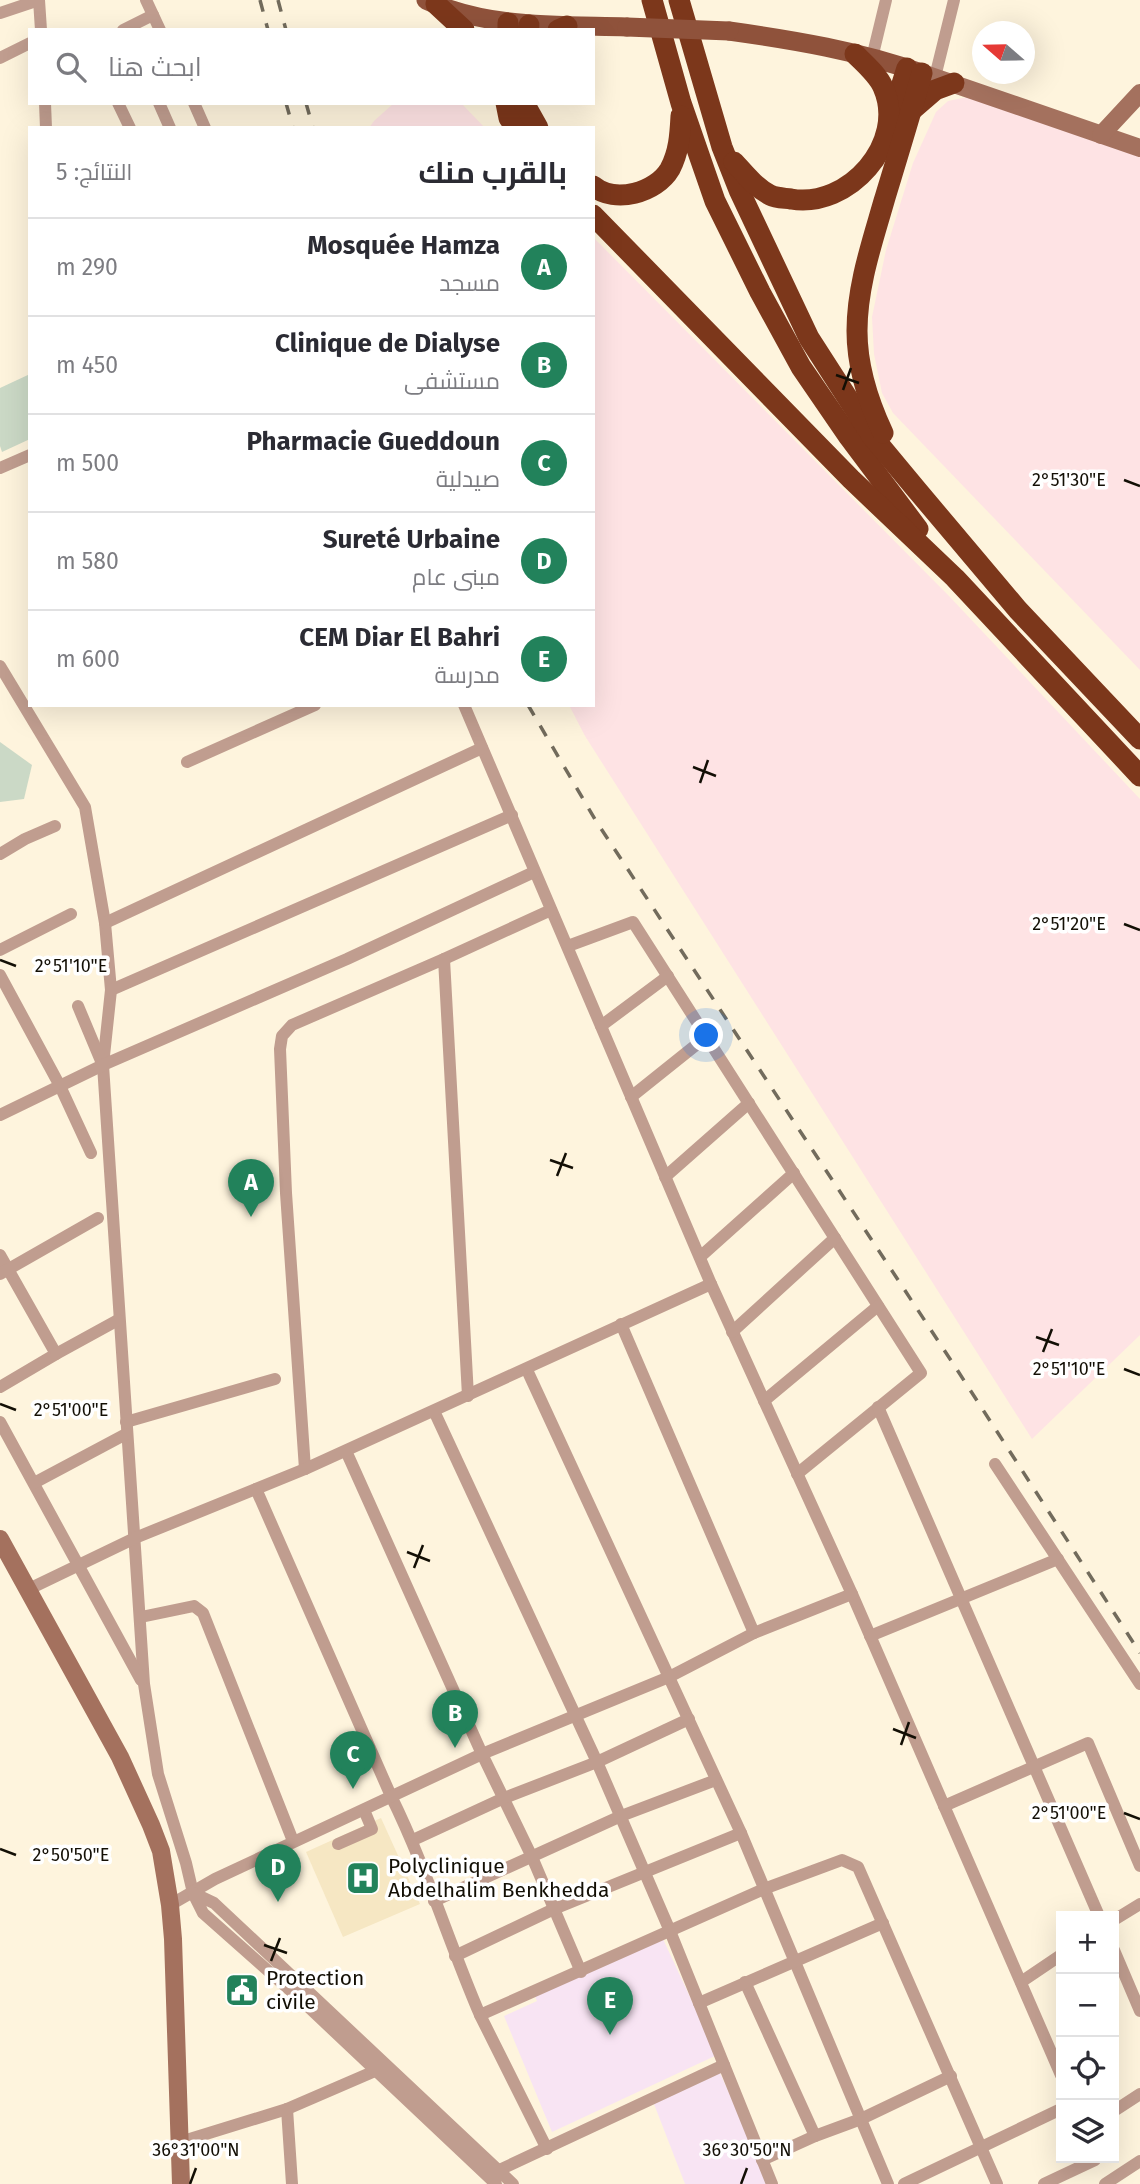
<!DOCTYPE html>
<html lang="ar">
<meta charset="utf-8">
<style>
body{margin:0;font-family:"Fira Sans",Cairo,sans-serif;background:#f2f2f3;color:#2b2b33;direction:rtl}
.controls{position:absolute;right:21px;bottom:21px;display:grid;overflow:hidden;border-radius:0px;box-shadow:0 7px 28px #0002}
.controls button{width:63px;height:63px;display:grid;place-items:center;padding:0;border:0;border-bottom:2px solid #e1e1e2;background:#fff;color:#2b2b33;font:35px sans-serif}
.compass{position:absolute;left:972px;top:21px;width:63px;height:63px;border-radius:50%;background:#fff;box-shadow:0 7px 28px #0002;rotate:290deg}
.you{position:absolute;left:707px;top:1036px;width:24px;height:24px;margin:-18px;border:5px solid #fff;border-radius:50%;background:#1a73e8;box-shadow:0 0 0 10px #1a73e833}
.badge{display:grid;place-items:center;width:46px;height:46px;border-radius:50%;background:#22825b;color:#fff;font-size:23px;font-weight:700}
.pin{position:absolute;translate:-50% -58px;filter:drop-shadow(0 2px 4px #0008)}
.pin::after{content:'';position:absolute;top:37px;width:24px;height:21px;background:inherit;clip-path:polygon(0 0,100% 0,50% 100%)}
.list{margin:0;padding:0;list-style:none}
h2{display:flex;justify-content:space-between;align-items:center;height:91px;margin:0;padding:0 28px;font-size:30px}
h2 small{font-size:23px;font-weight:400;color:#7c7c81}
.list li{display:grid;grid-template-columns:46px 1fr auto;gap:21px;align-items:center;box-sizing:border-box;height:98px;padding:0 28px;border-top:2px solid #e1e1e2}
.list b{display:block;font-size:26px;white-space:nowrap}
.list p{margin:0;font-size:23px;white-space:nowrap;color:#7c7c81}
.list em{font-size:23px;font-style:normal;color:#7c7c81}
.icon{flex:none;width:38px;height:38px;fill:none;stroke:currentColor;stroke-width:2;stroke-linecap:round;stroke-linejoin:round}
.map{position:relative;flex:none;width:1140px;height:2184px;overflow:hidden;direction:ltr}
.search{position:absolute;background:#fff;box-shadow:0 7px 28px #0002;left:28px;top:28px;width:567px;height:77px;display:flex;align-items:center;gap:18px;box-sizing:border-box;padding:0 24px;border-radius:0px;color:#7c7c81;font-size:26px}
.panel{position:absolute;background:#fff;box-shadow:0 7px 28px #0002;left:28px;top:126px;width:567px;height:581px;border-radius:0px;direction:rtl}
.map>svg:first-child{display:block}
.built{fill:#f6e7c3}
.industrial{fill:#fee3e4}
.education{fill:#f8e4f3}
.green{fill:#cbd9c6}
.lines{fill:none;stroke-linecap:round;stroke-linejoin:round}
.street{stroke:#c09d8f;stroke-width:12}
.secondary{stroke:#a4715e;stroke-width:18}
.primary{stroke:#8f523b;stroke-width:19}
.highway{stroke:#7c371b;stroke-width:21}
.rail{stroke:#726b5c;stroke-width:3.5;stroke-dasharray:12 12;stroke-linecap:butt}
.primary-bridge{stroke:#8f523b;stroke-width:19}
.ticks{fill:none;stroke:#130f05;stroke-width:2.5}
.labels{text-anchor:middle;dominant-baseline:central;stroke-width:7;stroke-linejoin:round;paint-order:stroke}
.poi-label{font-size:21px;fill:#130f05;stroke:#fff;text-anchor:start}
.ticks-label{font-size:18px;text-anchor:middle;fill:#130f05;stroke:#fff;stroke-width:7;stroke-linejoin:round;paint-order:stroke}
</style>
<div class="map">
<svg width="1140" height="2184" viewBox="0 0 1140 2184">
<rect width="100%" height="100%" fill="#fef4dd"/>
<path class="built" d="M381 1818 420 1904 343 1937 306 1852Z"/>
<g class="industrial">
<path d="M967 97 1140 152V670L893 413 882 393 874 354 872 317 886 250 913 163 936 112 948 101Z"/>
<path d="M394 103H461L485 128H369L374 121Z"/>
<path d="M593 237 949 596 1140 799V1335L1032 1439 585 736 569 705H593Z"/>
</g>
<g class="education">
<path d="M663 1939 717 2055 552 2132 504 2016 537 2001 534 1994Z"/>
<path d="M720 2073 770 2184H685L654 2104Z"/>
</g>
<g class="green">
<path d="M30 374V439L2 452 0 446V388Z"/>
<path d="M0 742 32 765 24 799 0 802Z"/>
</g>
<g class="lines">
<g class="street">
<path d="M39 0 41 30"/>
<path d="M146 0 160 30"/>
<path d="M0 13 39 0"/>
<path d="M123 30 153 15"/>
<path d="M0 58 30 43"/>
<path d="M872 58 886 0"/>
<path d="M935 77 954 0"/>
<path d="M45 103 46 128"/>
<path d="M118 103 130 128"/>
<path d="M159 103 170 128"/>
<path d="M194 103 205 128"/>
<path d="M0 468 30 455"/>
<path d="M0 666 85 807 105 923 111 990 103 1065 144 1684 158 1774 186 1863 193 1893"/>
<path d="M464 705 711 1284 852 1594 1061 2075"/>
<path d="M187 762 315 705"/>
<path d="M0 854 25 839 55 826"/>
<path d="M105 923 482 748"/>
<path d="M568 946 633 922 921 1373 797 1474"/>
<path d="M0 950 71 914"/>
<path d="M444 959 551 910"/>
<path d="M0 975 60 1086 91 1153"/>
<path d="M111 990 512 815"/>
<path d="M78 1006 101 1061"/>
<path d="M601 1026 668 976"/>
<path d="M631 1097 706 1037"/>
<path d="M0 1115 103 1065 347 959 534 872"/>
<path d="M665 1177 749 1103"/>
<path d="M0 1255 56 1354 0 1387"/>
<path d="M700 1257 794 1173"/>
<path d="M0 1274 98 1218"/>
<path d="M621 1324 754 1633"/>
<path d="M732 1332 835 1238"/>
<path d="M56 1354 118 1320"/>
<path d="M527 1370 741 1833 888 2184"/>
<path d="M764 1401 878 1306"/>
<path d="M878 1407 1099 1916"/>
<path d="M434 1411 597 1762 670 1931 772 2184"/>
<path d="M0 1422 141 1680"/>
<path d="M126 1422 275 1379"/>
<path d="M346 1451 482 1754 532 1857 581 1972"/>
<path d="M995 1464 1140 1684"/>
<path d="M305 1469 286 1193 280 1049 282 1036 292 1025 444 959 468 1396"/>
<path d="M34 1483 126 1434"/>
<path d="M256 1489 391 1796C426 1867 449 1943 480 2015L764 1889 842 1860 858 1867 997 2184"/>
<path d="M29 1589 135 1538 305 1469 711 1284"/>
<path d="M141 1617 194 1606 203 1613 293 1841"/>
<path d="M870 1636 1058 1559"/>
<path d="M944 1806 1088 1743 1140 1866"/>
<path d="M413 1840 504 1798 597 1762 689 1719"/>
<path d="M338 1844 372 1829 364 1810"/>
<path d="M434 1901 621 1816 716 1780"/>
<path d="M170 1905 215 1879 482 1754 669 1677 754 1633 852 1594"/>
<path d="M1114 1920 1140 1904"/>
<path d="M1114 1950 1140 2011"/>
<path d="M455 1956 554 1909 741 1833"/>
<path d="M745 1982 815 2136"/>
<path d="M1021 1982 1061 1955"/>
<path d="M699 2003 883 1923"/>
<path d="M480 2015 547 2149"/>
<path d="M287 2109 292 2184"/>
<path d="M1114 2111 1140 2094"/>
<path d="M180 2142 287 2109 375 2071"/>
<path d="M762 2160 815 2136 861 2119 951 2076"/>
<path d="M493 2173 724 2065"/>
<path d="M496 2184 300 1999 203 1913 193 1893 214 1903 513 2184"/>
<path d="M904 2184 1061 2109"/>
<path d="M1044 2184 1095 2160"/>
<path d="M1105 2184 1140 2161"/>
</g>
<g class="secondary">
<path d="M922 73 1140 148"/>
<path d="M1101 135 1140 93"/>
<path d="M0 1539 120 1757 151 1825 161 1851 170 1905 173 1939 181 2184"/>
</g>
<g class="primary">
<path d="M426 0C489 29 559 25 627 27"/>
<path d="M729 31C794 40 859 51 921 73"/>
</g>
<g class="highway">
<path d="M652 0 681 103 715 201 760 292 801 367 849 437 918 529"/>
<path d="M679 0 722 147 739 190 809 338 872 436 916 489 1018 610 1140 739"/>
<path d="M436 4 464 30"/>
<path d="M508 30V23"/>
<path d="M528 30 529 25"/>
<path d="M558 30 567 26"/>
<path d="M506 103 509 118 516 128"/>
<path d="M524 103 538 128"/>
<path d="M913 109 935 90 954 83"/>
<path d="M892 116 907 68"/>
<path d="M734 162C745 174 755 187 770 195 776 198 784 198 791 199 848 209 908 143 883 87 878 75 864 63 855 54"/>
<path d="M593 186C615 204 656 193 670 169 679 152 680 135 681 116"/>
<path d="M593 215 851 479 955 578 1140 776"/>
<path d="M883 433C868 401 857 367 857 331 857 286 872 243 884 201 897 158 910 116 922 73"/>
</g>
<g class="rail">
<path d="M260 0 268 30"/>
<path d="M278 0 286 30"/>
<path d="M286 103 293 128"/>
<path d="M306 103 313 128"/>
<path d="M528 705 596 821 954 1365 1140 1653"/>
</g>
<path class="primary-bridge" d="M627 27 729 31"/>
</g>
<path class="ticks" d="M836 375 859 383M843 390 851 368M1124 480 1140 486M693 767 716 776M700 783 708 760M1124 924 1140 930M0 960 16 966M550 1160 573 1168M557 1176 566 1153M1036 1337 1059 1345M1043 1352 1052 1329M1124 1369 1140 1375M0 1404 16 1410M407 1552 430 1561M414 1568 423 1545M893 1729 916 1738M901 1745 909 1722M1124 1813 1140 1819M0 1849 16 1855M264 1945 287 1953M271 1961 280 1938M190 2184 196 2168M741 2184 747 2168"/>
<defs>
<g id="hospital-square" transform="scale(1.75)"><rect x="-9" y="-9" width="18" height="18" rx="4" fill="#22825b" stroke="#fff"/><path d="M-5-5h3v3.5h4V-5h3V5h-3V1.5h-4V5h-3Z" fill="#fff"/></g>
<g id="civic-square" transform="scale(1.75)"><rect x="-9" y="-9" width="18" height="18" rx="4" fill="#22825b" stroke="#fff"/><path d="M-.6-6.5H3V-4.5H.6V-3L4-1V1h2V6H-6V1h2V-1L-.6-3ZM-1.2 2.5V6h2.4V2.5Z" fill="#fff"/></g>
</defs>
<g fill-rule="evenodd">
<use href="#hospital-square" x="363" y="1878"/>
<use href="#civic-square" x="242" y="1990"/>
</g>
<g class="labels">
<g class="poi-label">
<text x="388" y="1866">Polyclinique<tspan x="388" dy="24">Abdelhalim Benkhedda</tspan></text>
<text x="266" y="1978">Protection<tspan x="266" dy="24">civile</tspan></text>
</g>
</g>
<g class="ticks-label">
<text x="1069" y="486">2°51'30"E</text>
<text x="1069" y="930">2°51'20"E</text>
<text x="71" y="972">2°51'10"E</text>
<text x="1069" y="1375">2°51'10"E</text>
<text x="71" y="1416">2°51'00"E</text>
<text x="1069" y="1819">2°51'00"E</text>
<text x="71" y="1861">2°50'50"E</text>
<text x="196" y="2156">36°31'00"N</text>
<text x="747" y="2156">36°30'50"N</text>
</g>
</svg>
<div class="controls">
<button>+</button>
<button>−</button>
<button><svg class="icon" aria-label="locate" viewBox="0 0 24 24"><circle cx="12" cy="12" r="6"/><path d="M12 2v4M12 18v4M2 12h4M18 12h4"/></svg></button>
<button><svg class="icon" aria-label="layers" viewBox="0 0 24 24"><path d="M12 4l9 5-9 5-9-5zM3 14l9 5 9-5"/></svg></button>
</div>
<svg class="compass" viewBox="-18 -18 36 36"><path d="M0-13l5 13h-10z" fill="#e53935"/><path d="M0 13l5-13h-10z" fill="#7c7c81"/></svg>
<div class="you"></div>
<div class="pin badge" style="left:251px;top:1217px">A</div>
<div class="pin badge" style="left:455px;top:1748px">B</div>
<div class="pin badge" style="left:353px;top:1789px">C</div>
<div class="pin badge" style="left:278px;top:1902px">D</div>
<div class="pin badge" style="left:610px;top:2035px">E</div>
<div class="search"><svg class="icon" aria-label="search" viewBox="0 0 24 24"><circle cx="10" cy="10" r="6"/><path d="M15 15l6 6"/></svg>ابحث هنا</div>
<section class="panel">
<h2>بالقرب منك<small>النتائج: 5</small></h2>
<ul class="list">
<li><span class="badge">A</span><div><b>Mosquée Hamza</b><p>مسجد</p></div><em>290 m</em></li>
<li><span class="badge">B</span><div><b>Clinique de Dialyse</b><p>مستشفى</p></div><em>450 m</em></li>
<li><span class="badge">C</span><div><b>Pharmacie Gueddoun</b><p>صيدلية</p></div><em>500 m</em></li>
<li><span class="badge">D</span><div><b>Sureté Urbaine</b><p>مبنى عام</p></div><em>580 m</em></li>
<li><span class="badge">E</span><div><b>CEM Diar El Bahri</b><p>مدرسة</p></div><em>600 m</em></li>
</ul>
</section>
</div>
